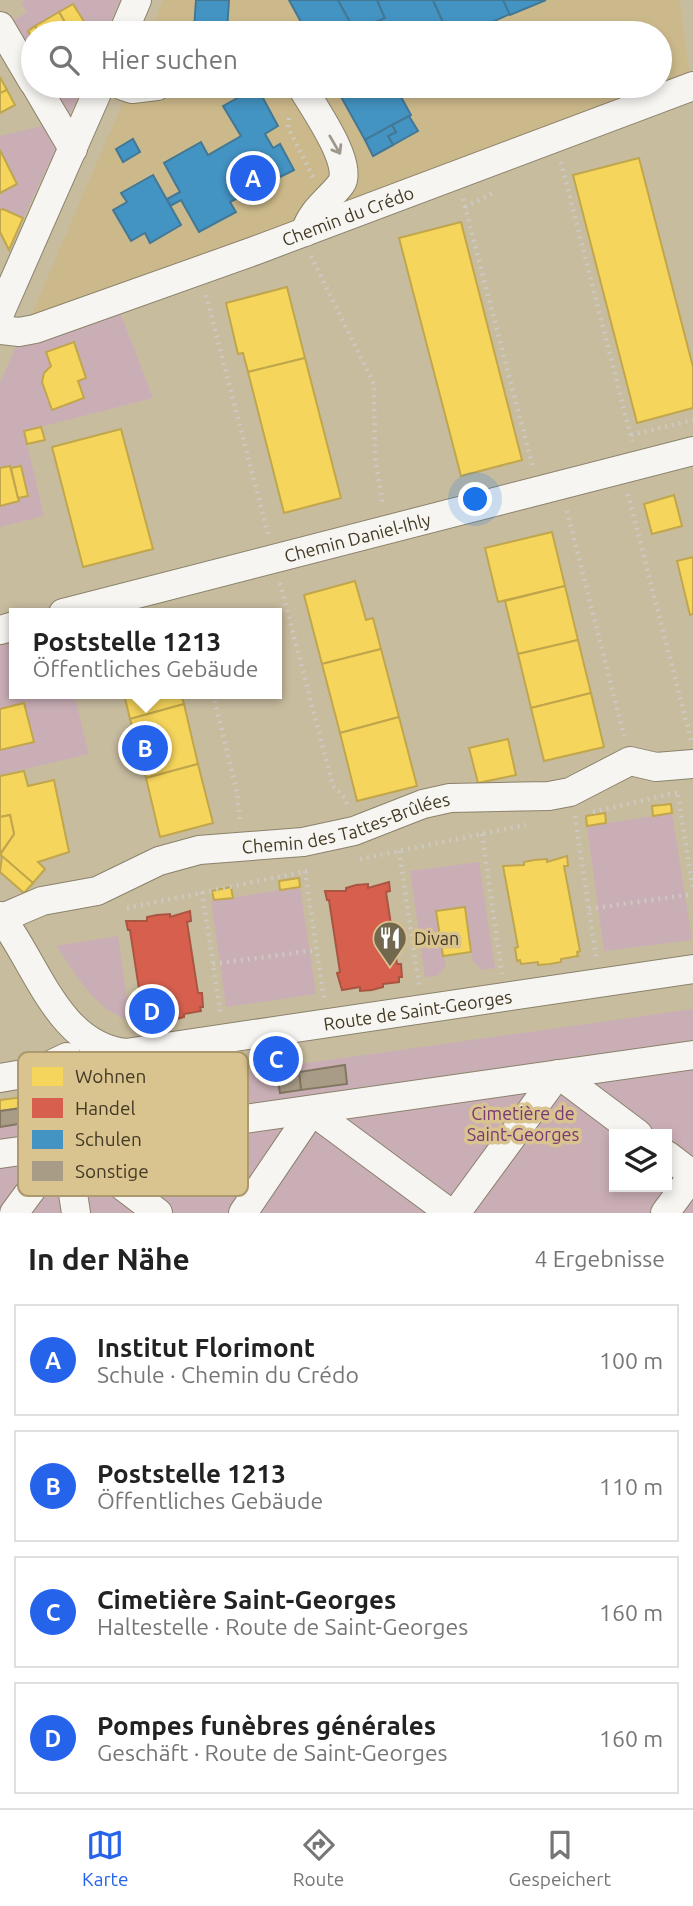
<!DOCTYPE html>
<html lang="de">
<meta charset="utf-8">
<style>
body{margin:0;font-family:Ubuntu,sans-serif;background:#f6f6f6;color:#222}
.controls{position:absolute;right:21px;bottom:21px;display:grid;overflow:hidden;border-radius:0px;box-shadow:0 4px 10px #0003}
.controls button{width:63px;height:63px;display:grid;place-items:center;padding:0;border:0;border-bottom:2px solid #e0e0e0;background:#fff;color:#222;font:35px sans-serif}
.you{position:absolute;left:476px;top:500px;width:24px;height:24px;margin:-18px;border:5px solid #fff;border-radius:50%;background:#1a73e8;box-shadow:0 0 0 10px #1a73e833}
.badge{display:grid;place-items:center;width:46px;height:46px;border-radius:50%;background:#2563eb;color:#fff;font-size:23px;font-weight:700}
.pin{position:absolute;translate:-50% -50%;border:4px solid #fff;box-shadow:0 2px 7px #0006}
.popup{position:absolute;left:9px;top:608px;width:273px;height:91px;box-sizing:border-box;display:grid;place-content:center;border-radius:0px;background:#fff;filter:drop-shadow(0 2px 5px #0005);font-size:23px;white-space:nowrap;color:#767676}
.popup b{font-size:26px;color:#222}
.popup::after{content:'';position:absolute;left:50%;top:100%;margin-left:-14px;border:14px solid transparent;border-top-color:#fff}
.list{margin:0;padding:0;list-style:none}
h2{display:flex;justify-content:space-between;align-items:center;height:91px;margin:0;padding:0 28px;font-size:30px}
h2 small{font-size:23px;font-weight:400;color:#767676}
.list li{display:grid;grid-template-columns:46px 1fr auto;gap:21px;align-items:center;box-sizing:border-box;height:112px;margin:0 14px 14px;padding:0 14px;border:2px solid #e0e0e0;border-radius:0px}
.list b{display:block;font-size:26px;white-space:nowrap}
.list p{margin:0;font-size:23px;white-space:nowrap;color:#767676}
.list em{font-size:23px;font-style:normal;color:#767676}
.icon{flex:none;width:38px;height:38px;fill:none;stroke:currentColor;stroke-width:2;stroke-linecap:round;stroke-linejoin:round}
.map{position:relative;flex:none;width:693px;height:1213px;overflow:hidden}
.search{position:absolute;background:#fff;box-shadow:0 4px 10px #0003;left:21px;right:21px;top:21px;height:77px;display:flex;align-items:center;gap:18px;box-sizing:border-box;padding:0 24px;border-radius:38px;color:#767676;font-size:26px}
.sheet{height:595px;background:#fff}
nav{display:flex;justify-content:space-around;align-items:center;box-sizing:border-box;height:98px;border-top:2px solid #e0e0e0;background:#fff;font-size:19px;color:#767676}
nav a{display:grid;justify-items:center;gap:4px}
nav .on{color:#2563eb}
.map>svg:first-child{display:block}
.built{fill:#ccb98b}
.green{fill:#caaeb6;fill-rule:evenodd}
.homes{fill:#f6d55c;stroke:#c0a64c;stroke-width:2}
.shops{fill:#d6604d;stroke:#aa5541;stroke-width:2}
.schools{fill:#4393c3;stroke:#437894;stroke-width:2}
.building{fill:#a99c87;stroke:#837762;stroke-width:2}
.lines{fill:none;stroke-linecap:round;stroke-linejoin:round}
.minor-casing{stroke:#8a826b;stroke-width:30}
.path{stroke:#cdc9c0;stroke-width:4.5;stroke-dasharray:2 5;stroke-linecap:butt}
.minor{stroke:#f7f5f1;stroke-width:28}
.oneway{stroke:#9d988b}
.labels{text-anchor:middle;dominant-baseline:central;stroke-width:7;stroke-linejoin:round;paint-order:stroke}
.street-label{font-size:18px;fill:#433a25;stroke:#d9c38e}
.poi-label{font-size:18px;fill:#433a25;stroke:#d9c38e;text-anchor:start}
.park-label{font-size:18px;fill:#783877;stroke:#d9c38e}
.key{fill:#d9c38e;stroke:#ac9a6e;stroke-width:2}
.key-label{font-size:19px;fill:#433a25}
</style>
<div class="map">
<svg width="693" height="1213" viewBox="0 0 693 1213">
<rect width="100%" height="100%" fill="#c8bc9f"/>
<path class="built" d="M163 0H679L690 76 208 255 31 316 130 86H660V33H150Z"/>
<g class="green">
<path d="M25 0H120L106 33H33V65L9 23 27 12 21 2Z"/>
<path d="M46 86H83L71 112H61Z"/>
<path d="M46 125 57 147 23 218 0 210V136Z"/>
<path d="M118 307 153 398 24 431 44 516 0 527V383L16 346Z"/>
<path d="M14 634V694H74L89 754 0 775V638Z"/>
<path d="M672 813 692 940 604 951 587 826Z"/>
<path d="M479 862 495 968 482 970 473 962 465 908 436 912 446 966 437 976 425 977 410 871Z"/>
<path d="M300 887 316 994 226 1007 211 901Z"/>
<path d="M118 936 130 1020C94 1010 77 975 56 946Z"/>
<path d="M693 1009V1213H0V1106ZM614 1134H667V1187H614Z"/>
</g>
<g class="homes">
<path d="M73 4 90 31 87 33H71L59 12Z"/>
<path d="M59 12 71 33H39L35 26Z"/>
<path d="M35 26 39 33H33V40L28 31Z"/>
<path d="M0 77 7 90 0 93Z"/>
<path d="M7 90 15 105 0 113V93Z"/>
<path d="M0 150 17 184 0 193Z"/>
<path d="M639 158 693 367V408L637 423 573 175Z"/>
<path d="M3 209 23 218 9 250 0 232V210Z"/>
<path d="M461 222 522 460 461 476 399 238Z"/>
<path d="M287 287 305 358 248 372 243 353 238 354 226 303Z"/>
<path d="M74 342 86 378 78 381 84 398 52 410 42 382 44 373 51 366 46 352Z"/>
<path d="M305 358 341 498 284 513 248 372Z"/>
<path d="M41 427 45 440 27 444 24 431Z"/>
<path d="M121 429 153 549 83 567 52 447Z"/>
<path d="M10 466 19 501 0 506V468Z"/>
<path d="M21 466 28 496 18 498 11 468Z"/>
<path d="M674 495 682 526 652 534 644 504Z"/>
<path d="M552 532 565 586 498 602 485 548Z"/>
<path d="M693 557V614L690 615 677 561Z"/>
<path d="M355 581 366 620 373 618 381 649 322 664 304 595Z"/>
<path d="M565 586 578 640 518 654 505 601Z"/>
<path d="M578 640 591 693 531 708 518 654Z"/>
<path d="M381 649 399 717 340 733 322 664Z"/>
<path d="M591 693 604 747 544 761 531 708Z"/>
<path d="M124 694H181L184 704 130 719Z"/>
<path d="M24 703 34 742 0 750V709Z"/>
<path d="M184 704 198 764 146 778 130 719Z"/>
<path d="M399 717 417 786 357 801 340 733Z"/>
<path d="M508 739 516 775 478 783 469 748Z"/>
<path d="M198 764 213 823 160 837 146 778Z"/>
<path d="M24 771 28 786 54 780 69 852 38 862 45 869 33 883 0 855 14 834 10 815 0 817V776Z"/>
<path d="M671 804 672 813 653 816 652 806Z"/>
<path d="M605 813 606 823 587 826 586 816Z"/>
<path d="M10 815 14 834 0 854V817Z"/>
<path d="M2 856 33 883 24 893 0 872Z"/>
<path d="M567 856 568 866H564L580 951 577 952 578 956 561 959V962L550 964 538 965V962L521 964 520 960 517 961 515 948 518 947 503 866 524 865V862L534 860 547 859V862Z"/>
<path d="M299 878 300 887 280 890 279 881Z"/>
<path d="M231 887 233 898 214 900 212 891Z"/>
<path d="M465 907 471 952 443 956 436 911Z"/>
<path d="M210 1071 211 1076 157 1084V1079Z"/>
<path d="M231 1073 234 1098 214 1100V1106L161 1113 160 1108 140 1111 136 1087Z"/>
<path d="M135 1081 137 1091 95 1097 97 1113 87 1114 83 1089Z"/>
<path d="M39 1095 43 1121 31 1122 29 1107 0 1111V1100Z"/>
</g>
<g class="shops">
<path d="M389 882 390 891 386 892 397 964H401L402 977H399V982L383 984V987L372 990 360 991V987L342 990 337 973 340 972 329 900H327L325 891H346V888L356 885 368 884V888Z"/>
<path d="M190 911 191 921 187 922 198 993H202L203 1007H200L201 1011 184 1014V1017L173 1020H161V1017L143 1020 138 1003 141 1002 130 930H128L126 921H147V917L157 915 170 914V917Z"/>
</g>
<g class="schools">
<path d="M196 0H229L227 31 194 29Z"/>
<path d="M289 0H338L355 31 365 27 368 33H307Z"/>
<path d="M338 0H377L385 18 355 31Z"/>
<path d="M377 0H433L448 33H368L365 27 385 18Z"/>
<path d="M433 0H503L510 14 468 33H448Z"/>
<path d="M503 0H546L510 15Z"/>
<path d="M335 86H395L411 115 365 140Z"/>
<path d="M257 87 278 126 265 134 273 148 280 144 294 170 230 202 236 212 199 232 181 200 170 206 167 199 180 192 164 163 201 142 208 155 241 136 223 106Z"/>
<path d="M409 116 418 131 393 145 388 136 396 132 392 125Z"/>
<path d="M392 125 396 132 388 136 393 145 373 156 365 140Z"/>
<path d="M133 139 140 152 123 162 116 149Z"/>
<path d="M153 175 181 225 150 243 145 233 131 241 113 210 127 202 121 193Z"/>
</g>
<g class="building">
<path d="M345 1065 347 1084 301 1090 299 1072Z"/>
<path d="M299 1072 301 1090 280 1093 277 1075Z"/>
<path d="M137 1091 139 1107 97 1113 95 1097Z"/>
<path d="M29 1107 31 1122 0 1127V1111Z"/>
<path d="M92 1117 94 1134 40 1142 38 1124Z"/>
</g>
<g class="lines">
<g class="minor-casing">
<g id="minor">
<path d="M0 26 33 82"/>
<path d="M123 33 137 0"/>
<path d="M36 86 73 149"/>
<path d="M123 86 132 89 157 86"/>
<path d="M301 86C312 105 355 165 341 184 328 201 312 210 305 232"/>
<path d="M0 313 100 86"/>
<path id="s1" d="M0 330 19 332 35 329 254 251 693 86"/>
<path id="s2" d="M63 613 693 451"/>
<path d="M0 630 14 626"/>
<path id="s3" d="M0 916C37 964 58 1046 126 1053L693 969"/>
<path id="s4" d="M2 918 42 901 97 891 159 861 199 850 303 842 354 831 423 804 450 798 549 796 570 792 630 761 656 767 693 764"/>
<path d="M53 1065 76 1213"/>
<path d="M0 1078 35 1072 67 1057"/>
<path d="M0 1154 693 1055"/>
<path d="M667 1155 693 1175"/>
<path d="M14 1213 66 1143 158 1213"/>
<path d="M243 1213 312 1111 450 1213"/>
<path d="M456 1213 558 1074 638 1134"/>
<path d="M665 1213 693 1175"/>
</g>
</g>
<g class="path">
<path d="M289 118 288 127 313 177"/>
<path d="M561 162 632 441"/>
<path d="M463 199 533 468"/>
<path d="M465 207 494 192"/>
<path d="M311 256 374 384 375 458 383 505"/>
<path d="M206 295 268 534"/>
<path d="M631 435 693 420"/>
<path d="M628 494 691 740"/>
<path d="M567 511 624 736"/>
<path d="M280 583 333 786 345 798 348 807"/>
<path d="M213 694 237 792 240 822"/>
<path d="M678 795 693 890"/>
<path d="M593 812 679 792"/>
<path d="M575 816 596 957"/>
<path d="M482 834 502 974"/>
<path d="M399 851 419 985"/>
<path d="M360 859 526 825"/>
<path d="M305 871 324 999"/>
<path d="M202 892 221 1015"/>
<path d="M127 908 307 871"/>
<path d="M589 909 693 894"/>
<path d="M213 964 317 950"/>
</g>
<use href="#minor" class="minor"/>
</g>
<defs><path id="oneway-shaft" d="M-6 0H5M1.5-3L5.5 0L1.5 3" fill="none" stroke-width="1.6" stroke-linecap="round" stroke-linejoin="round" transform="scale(1.75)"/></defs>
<use class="oneway" href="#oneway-shaft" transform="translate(335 145) rotate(60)"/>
<defs>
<g id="restaurant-pin" transform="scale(1.75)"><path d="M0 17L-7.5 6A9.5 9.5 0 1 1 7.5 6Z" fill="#726850" stroke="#d9c38e"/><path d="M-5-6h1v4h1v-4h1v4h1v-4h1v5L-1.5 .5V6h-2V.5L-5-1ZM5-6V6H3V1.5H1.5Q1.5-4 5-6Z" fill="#fff"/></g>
</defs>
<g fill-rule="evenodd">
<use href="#restaurant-pin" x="390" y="938"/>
</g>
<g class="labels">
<g class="street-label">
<text stroke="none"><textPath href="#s1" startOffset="368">Chemin du Crédo</textPath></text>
<text stroke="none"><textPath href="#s2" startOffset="304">Chemin Daniel-Ihly</textPath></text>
<text stroke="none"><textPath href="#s4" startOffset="360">Chemin des Tattes-Brûlées</textPath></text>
<text stroke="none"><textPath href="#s3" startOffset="488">Route de Saint-Georges</textPath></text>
</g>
<g class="poi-label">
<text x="414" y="938">Divan</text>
</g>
<g class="park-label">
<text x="523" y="1113">Cimetière de<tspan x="523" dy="21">Saint-Georges</tspan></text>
</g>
</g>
<rect x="18" y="1052" width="230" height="144" rx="10" class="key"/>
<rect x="32" y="1067" width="31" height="19" fill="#f6d55c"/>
<rect x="32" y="1098" width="31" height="20" fill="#d6604d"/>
<rect x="32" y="1130" width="31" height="19" fill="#4393c3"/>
<rect x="32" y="1161" width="31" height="20" fill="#a99c87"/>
<g class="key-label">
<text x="75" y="1083">Wohnen</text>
<text x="75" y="1115">Handel</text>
<text x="75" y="1146">Schulen</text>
<text x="75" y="1178">Sonstige</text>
</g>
</svg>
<div class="controls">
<button><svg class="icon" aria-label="layers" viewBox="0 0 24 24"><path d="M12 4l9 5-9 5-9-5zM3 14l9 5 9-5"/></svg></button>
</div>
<div class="you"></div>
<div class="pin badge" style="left:253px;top:178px">A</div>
<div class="pin badge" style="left:145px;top:748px">B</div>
<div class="popup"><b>Poststelle 1213</b>Öffentliches Gebäude</div>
<div class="pin badge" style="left:276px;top:1059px">C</div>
<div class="pin badge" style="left:152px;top:1011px">D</div>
<div class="search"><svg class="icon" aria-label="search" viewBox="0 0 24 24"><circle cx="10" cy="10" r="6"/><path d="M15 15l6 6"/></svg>Hier suchen</div>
</div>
<section class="sheet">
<h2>In der Nähe<small>4 Ergebnisse</small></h2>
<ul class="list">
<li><span class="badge">A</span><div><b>Institut Florimont</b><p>Schule · Chemin du Crédo</p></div><em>100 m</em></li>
<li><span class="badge">B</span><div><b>Poststelle 1213</b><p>Öffentliches Gebäude</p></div><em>110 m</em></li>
<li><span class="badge">C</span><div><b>Cimetière Saint-Georges</b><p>Haltestelle · Route de Saint-Georges</p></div><em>160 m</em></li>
<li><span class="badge">D</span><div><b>Pompes funèbres générales</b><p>Geschäft · Route de Saint-Georges</p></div><em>160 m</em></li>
</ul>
</section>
<nav>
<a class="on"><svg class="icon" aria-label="map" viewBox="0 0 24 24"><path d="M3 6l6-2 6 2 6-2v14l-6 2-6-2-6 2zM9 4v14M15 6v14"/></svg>Karte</a>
<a><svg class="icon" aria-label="directions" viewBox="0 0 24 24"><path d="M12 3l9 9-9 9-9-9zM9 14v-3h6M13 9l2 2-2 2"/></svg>Route</a>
<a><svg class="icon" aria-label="saved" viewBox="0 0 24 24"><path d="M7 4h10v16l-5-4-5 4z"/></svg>Gespeichert</a>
</nav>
